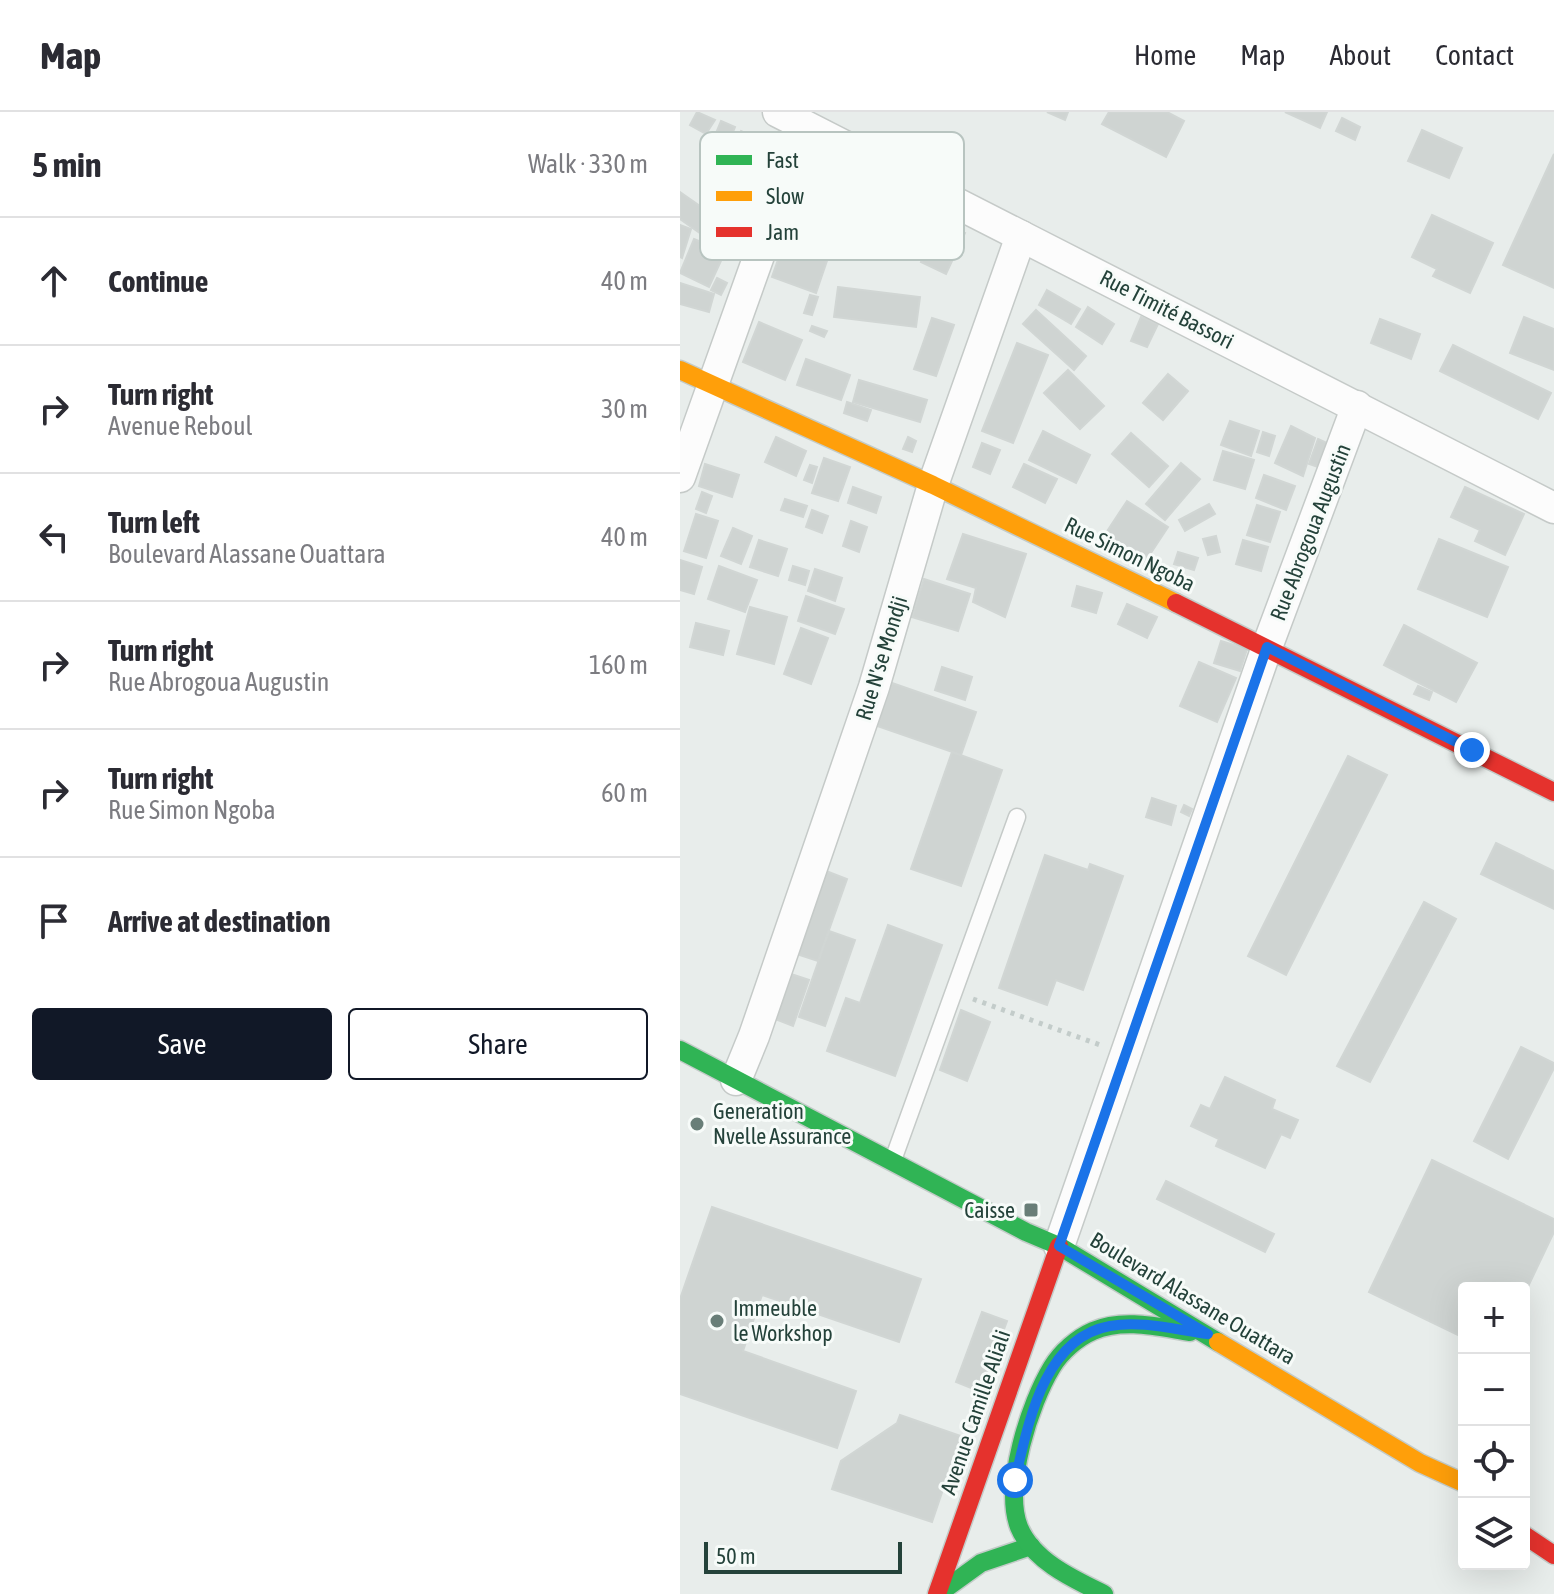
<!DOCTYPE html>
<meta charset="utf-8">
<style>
body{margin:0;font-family:"Asap Condensed",sans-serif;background:#f2f2f3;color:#2b2b33}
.controls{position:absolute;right:24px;bottom:24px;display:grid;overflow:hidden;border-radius:8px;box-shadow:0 8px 32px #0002}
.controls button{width:72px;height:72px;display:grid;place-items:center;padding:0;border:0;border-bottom:2px solid #e1e1e2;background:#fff;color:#2b2b33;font:40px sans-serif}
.scale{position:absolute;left:24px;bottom:20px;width:198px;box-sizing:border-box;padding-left:8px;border:4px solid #24423a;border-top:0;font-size:22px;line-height:28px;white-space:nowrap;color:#24423a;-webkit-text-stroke:6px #f7fbf9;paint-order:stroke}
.stop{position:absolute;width:24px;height:24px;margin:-18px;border:6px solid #1a73e8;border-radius:50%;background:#fff}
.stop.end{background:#1a73e8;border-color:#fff;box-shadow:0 2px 8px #0008}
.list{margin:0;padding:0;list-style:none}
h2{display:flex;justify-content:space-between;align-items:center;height:104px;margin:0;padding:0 32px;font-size:34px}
h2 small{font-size:26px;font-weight:400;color:#7c7c81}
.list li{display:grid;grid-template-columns:52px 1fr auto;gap:24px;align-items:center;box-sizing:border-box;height:128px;padding:0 32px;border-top:2px solid #e1e1e2}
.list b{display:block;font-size:30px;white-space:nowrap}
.list p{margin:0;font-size:26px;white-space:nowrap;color:#7c7c81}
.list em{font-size:26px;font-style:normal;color:#7c7c81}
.actions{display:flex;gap:16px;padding:24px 32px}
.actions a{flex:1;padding:18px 0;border:2px solid #111827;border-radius:8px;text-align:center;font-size:28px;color:#111827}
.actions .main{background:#111827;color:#fff}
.icon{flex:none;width:44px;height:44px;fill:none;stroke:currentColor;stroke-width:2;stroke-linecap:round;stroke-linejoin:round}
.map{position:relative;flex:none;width:874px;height:1482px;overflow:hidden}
header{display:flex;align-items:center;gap:48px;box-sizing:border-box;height:112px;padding:0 40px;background:#fff;border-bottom:2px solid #e1e1e2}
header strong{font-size:38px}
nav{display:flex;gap:44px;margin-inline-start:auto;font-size:28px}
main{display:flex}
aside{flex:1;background:#fff}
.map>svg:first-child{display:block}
.building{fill:#cfd4d2;stroke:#d1d6d4;stroke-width:2}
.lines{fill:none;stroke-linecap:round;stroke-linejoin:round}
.lane-casing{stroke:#c5cac8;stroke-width:19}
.street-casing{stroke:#c5cac8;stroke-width:33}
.fast-casing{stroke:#c3cbc8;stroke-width:21}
.slow-casing{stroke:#c3cbc8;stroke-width:21}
.jam-casing{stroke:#c3cbc8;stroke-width:21}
.path{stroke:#c3ccca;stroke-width:5;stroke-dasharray:4 6;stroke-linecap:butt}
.lane{stroke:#fcfcfc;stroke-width:16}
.street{stroke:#fcfcfc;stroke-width:30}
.fast{stroke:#30b455;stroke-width:18}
.slow{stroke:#ff9f0a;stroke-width:18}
.jam{stroke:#e5322d;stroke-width:18}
.route{stroke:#1a73e8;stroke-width:10}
.poi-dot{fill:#697e78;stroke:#f7fbf9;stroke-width:3}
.labels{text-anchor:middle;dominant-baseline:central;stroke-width:6;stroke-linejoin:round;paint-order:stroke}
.street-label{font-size:22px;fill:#24423a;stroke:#f7fbf9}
.poi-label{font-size:22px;fill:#24423a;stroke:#f7fbf9;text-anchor:start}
.key{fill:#f7fbf9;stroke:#b8c4c0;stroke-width:2}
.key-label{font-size:22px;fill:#24423a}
</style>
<header>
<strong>Map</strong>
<nav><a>Home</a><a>Map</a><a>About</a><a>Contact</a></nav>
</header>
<main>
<aside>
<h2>5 min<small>Walk · 330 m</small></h2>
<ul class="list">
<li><svg class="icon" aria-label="ahead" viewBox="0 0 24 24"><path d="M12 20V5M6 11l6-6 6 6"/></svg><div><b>Continue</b></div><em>40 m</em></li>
<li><svg class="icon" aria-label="right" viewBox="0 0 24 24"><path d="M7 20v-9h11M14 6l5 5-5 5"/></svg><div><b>Turn right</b><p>Avenue Reboul</p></div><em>30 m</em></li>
<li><svg class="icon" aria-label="left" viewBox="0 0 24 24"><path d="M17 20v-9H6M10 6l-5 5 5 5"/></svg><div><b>Turn left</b><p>Boulevard Alassane Ouattara</p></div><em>40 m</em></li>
<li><svg class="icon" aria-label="right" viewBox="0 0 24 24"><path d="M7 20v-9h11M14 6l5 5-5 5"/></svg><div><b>Turn right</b><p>Rue Abrogoua Augustin</p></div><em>160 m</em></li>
<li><svg class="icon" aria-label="right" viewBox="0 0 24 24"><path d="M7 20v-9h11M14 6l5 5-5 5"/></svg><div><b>Turn right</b><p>Rue Simon Ngoba</p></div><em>60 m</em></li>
<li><svg class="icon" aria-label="arrive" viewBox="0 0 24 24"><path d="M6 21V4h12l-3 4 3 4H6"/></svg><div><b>Arrive at destination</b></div></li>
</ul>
<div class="actions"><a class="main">Save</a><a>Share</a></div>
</aside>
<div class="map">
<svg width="874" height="1482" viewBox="0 0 874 1482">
<rect width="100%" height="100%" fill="#e8edeb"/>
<g class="building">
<path d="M17 0 35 8 26 22 10 13Z"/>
<path d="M367 0H388L385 8Z"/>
<path d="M429 0H487L504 9 486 45 422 12Z"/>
<path d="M605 0H647L640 16Z"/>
<path d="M662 6 680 15 675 28 656 19Z"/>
<path d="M41 9 55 15 48 32 34 26Z"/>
<path d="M742 18 782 36 769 66 728 49Z"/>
<path d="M61 19 92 36 83 52 52 36Z"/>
<path d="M874 42V176L823 153Z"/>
<path d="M0 80 40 108 27 126 0 107Z"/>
<path d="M752 103 813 131 790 181 753 164 757 157 732 145Z"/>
<path d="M260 109 285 121 266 162 241 150Z"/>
<path d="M0 113 11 117 2 146 0 145Z"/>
<path d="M107 122 151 137 136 181 92 165Z"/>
<path d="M14 127 45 140 29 175 0 161Z"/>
<path d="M37 166 47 171 41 183 31 178Z"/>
<path d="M0 171 34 182 29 200 0 192Z"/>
<path d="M158 175 240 185 236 215 154 205Z"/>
<path d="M367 178 400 197 391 212 359 193Z"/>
<path d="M130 183 138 185 132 203 124 201Z"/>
<path d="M408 195 434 212 422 232 396 215Z"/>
<path d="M356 198 406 244 394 258 343 212Z"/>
<path d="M461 205 478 212 467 235 451 229Z"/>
<path d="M844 205 874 217V258L830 241Z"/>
<path d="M252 206 274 213 256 264 234 257Z"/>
<path d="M700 207 740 222 731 247 691 231Z"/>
<path d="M79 210 122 228 105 268 63 250Z"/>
<path d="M132 214 147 219 144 225 130 219Z"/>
<path d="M337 231 368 243 333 331 302 319Z"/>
<path d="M773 233 871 281 858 307 760 259Z"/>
<path d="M126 247 170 263 161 288 117 273Z"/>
<path d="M388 258 424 294 400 317 364 281Z"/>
<path d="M488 262 508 279 483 308 463 291Z"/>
<path d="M179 268 247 288 240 310 173 290Z"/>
<path d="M167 290 191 298 187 309 164 301Z"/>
<path d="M550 309 579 319 571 344 541 333Z"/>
<path d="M611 314 635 326 623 364 595 351Z"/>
<path d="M363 319 410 343 396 371 349 348Z"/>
<path d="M583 320 595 324 589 344 577 340Z"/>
<path d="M451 321 488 354 469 375 432 342Z"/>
<path d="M96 325 126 339 116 364 85 350Z"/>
<path d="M228 325 236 329 232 340 223 337Z"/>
<path d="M638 327 647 331 638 355 629 352Z"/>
<path d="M302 331 320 338 310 362 293 355Z"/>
<path d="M543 339 574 348 565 377 534 368Z"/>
<path d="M144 346 170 355 158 389 132 381Z"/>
<path d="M501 351 520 367 485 408 466 392Z"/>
<path d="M25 352 59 363 52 385 19 374Z"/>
<path d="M344 352 377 367 365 391 333 375Z"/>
<path d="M130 353 137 355 132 371 124 368Z"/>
<path d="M584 363 615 374 606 398 576 386Z"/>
<path d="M173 375 201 385 196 401 168 391Z"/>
<path d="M785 375 844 402 825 443 795 429 800 418 771 405Z"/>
<path d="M22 380 32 384 26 401 16 397Z"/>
<path d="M105 387 127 394 123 405 101 398Z"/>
<path d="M447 389 488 415 463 453 422 427Z"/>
<path d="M529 392 535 402 505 419 499 408Z"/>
<path d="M577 393 600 400 590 430 567 423Z"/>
<path d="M132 398 148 404 142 421 126 415Z"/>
<path d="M16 402 38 409 26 446 4 439Z"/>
<path d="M171 409 187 415 179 440 163 434Z"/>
<path d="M53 416 72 424 61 452 41 444Z"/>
<path d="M283 422 346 442 325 505 293 490 296 476 267 467Z"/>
<path d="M536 424 540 440 528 443 523 427Z"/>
<path d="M759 427 828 455 807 505 738 477Z"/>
<path d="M79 428 107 437 98 464 70 455Z"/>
<path d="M563 428 588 435 581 459 556 452Z"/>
<path d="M498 440 518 446 514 458 494 452Z"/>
<path d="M0 448 22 455 14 482 0 478Z"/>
<path d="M39 454 77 468 65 500 28 487Z"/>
<path d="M113 454 129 459 125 473 109 468Z"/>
<path d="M135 457 162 466 155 489 128 479Z"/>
<path d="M244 467 290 482 278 519 232 505Z"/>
<path d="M397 474 422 481 416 501 392 494Z"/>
<path d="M126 484 164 497 155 522 118 509Z"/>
<path d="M447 492 477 505 467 526 438 512Z"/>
<path d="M70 495 107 505 94 552 57 542Z"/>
<path d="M16 511 49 519 43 543 10 535Z"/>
<path d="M724 513 797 551 776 590 704 553Z"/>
<path d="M121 516 148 526 131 572 104 562Z"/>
<path d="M541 529 567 537 560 559 534 551Z"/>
<path d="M519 550 556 566 537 610 500 594Z"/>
<path d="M262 555 292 565 285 588 255 578Z"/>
<path d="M212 571 296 600 281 643 197 614Z"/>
<path d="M738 574 752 580 749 588 734 582Z"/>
<path d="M272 640 322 658 281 774 231 757Z"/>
<path d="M668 644 707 663 606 863 568 844Z"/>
<path d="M472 686 496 694 491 713 466 705Z"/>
<path d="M504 693 512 697 509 704 501 700Z"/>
<path d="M816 731 874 759V797L801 762Z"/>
<path d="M365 743 408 758 410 752 443 764 403 878 376 868 367 893 319 876Z"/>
<path d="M146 759 167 767 138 849 117 842Z"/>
<path d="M744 790 776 807 690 970 657 954Z"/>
<path d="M208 813 262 833 215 964 147 939 166 886 180 891Z"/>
<path d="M149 819 175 828 145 914 119 905Z"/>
<path d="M111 862 129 868 113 914 95 907Z"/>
<path d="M281 898 310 910 287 969 260 958Z"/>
<path d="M841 935 874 951V956L828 1047 794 1029Z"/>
<path d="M545 965 595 988 592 997 618 1008 610 1026 601 1022 585 1056 536 1034 539 1027 511 1014 521 993 530 997Z"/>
<path d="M752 1048 874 1107V1120L844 1183V1176H784V1226L689 1180Z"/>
<path d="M486 1069 594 1122 585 1140 477 1087Z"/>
<path d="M32 1095 241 1167 219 1230 82 1183 63 1239 176 1279 157 1336 0 1282V1187Z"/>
<path d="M302 1200 327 1209 301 1280 276 1270Z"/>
<path d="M220 1303 281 1324 252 1410 152 1377 161 1349 217 1311Z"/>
</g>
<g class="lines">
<g class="lane-casing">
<path id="lane" d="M213 1048 337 705"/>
</g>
<g class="street-casing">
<g id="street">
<path d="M98 0 874 396"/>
<path d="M0 365 86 124 142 23"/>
<path d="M56 968 74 924 194 575 253 373 341 124"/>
<path d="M379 1134 587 535 677 294"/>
</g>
</g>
<g class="fast-casing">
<g id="fast">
<path d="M0 938 346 1120 379 1134 538 1230"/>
<path d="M258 1482 301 1451 351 1434"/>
<path d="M424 1482C393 1467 353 1449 339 1415 323 1374 350 1291 372 1255 381 1240 397 1226 413 1219 444 1206 478 1215 510 1220"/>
</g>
</g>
<g class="slow-casing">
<g id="slow">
<path d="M0 258 253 373 496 491"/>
<path d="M538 1230 740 1351 784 1371"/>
</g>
</g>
<g class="jam-casing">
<g id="jam">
<path d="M496 491 874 680"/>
<path d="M844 1423 874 1443"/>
<path d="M257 1482 379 1134"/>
</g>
</g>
<path class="path" d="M293 887 423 934"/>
<use href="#lane" class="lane"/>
<use href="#street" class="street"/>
<use href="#fast" class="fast"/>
<use href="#slow" class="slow"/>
<use href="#jam" class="jam"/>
</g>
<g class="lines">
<path class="route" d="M335 1368C348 1313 363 1226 430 1214 461 1208 496 1218 528 1222L379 1134 587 535 792 638"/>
</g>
<g class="poi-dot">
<circle cx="17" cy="1012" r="8"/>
<rect x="343" y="1090" width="16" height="16" rx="4"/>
<circle cx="37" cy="1209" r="8"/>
</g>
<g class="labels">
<g class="street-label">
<text transform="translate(487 197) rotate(27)">Rue Timité Bassori</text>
<text transform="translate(630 420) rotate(-69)">Rue Abrogoua Augustin</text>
<text transform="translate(450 442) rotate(26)">Rue Simon Ngoba</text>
<text transform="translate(201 546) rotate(-73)">Rue N'se Mondji</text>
<text transform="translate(513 1186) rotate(31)">Boulevard Alassane Ouattara</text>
<text transform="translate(295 1300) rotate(-71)">Avenue Camille Aliali</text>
</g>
<g class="poi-label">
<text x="33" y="999">Generation<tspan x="33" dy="25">Nvelle Assurance</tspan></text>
<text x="335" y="1098" text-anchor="end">Caisse</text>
<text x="53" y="1196">Immeuble<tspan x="53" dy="25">le Workshop</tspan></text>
</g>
</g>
<rect x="20" y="20" width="264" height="128" rx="12" class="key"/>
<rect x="36" y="43" width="36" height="10" fill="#30b455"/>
<rect x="36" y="79" width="36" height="10" fill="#ff9f0a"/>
<rect x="36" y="115" width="36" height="10" fill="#e5322d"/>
<g class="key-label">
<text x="86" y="56">Fast</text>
<text x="86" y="92">Slow</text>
<text x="86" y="128">Jam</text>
</g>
</svg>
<div class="controls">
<button>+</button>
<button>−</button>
<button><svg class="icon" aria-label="locate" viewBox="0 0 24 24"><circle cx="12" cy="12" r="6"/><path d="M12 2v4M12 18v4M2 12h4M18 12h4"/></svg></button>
<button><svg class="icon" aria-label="layers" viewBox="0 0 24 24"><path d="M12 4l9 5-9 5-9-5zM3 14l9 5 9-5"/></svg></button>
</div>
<div class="scale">50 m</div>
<div class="stop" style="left:335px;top:1368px"></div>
<div class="stop end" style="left:792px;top:638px"></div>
</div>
</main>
